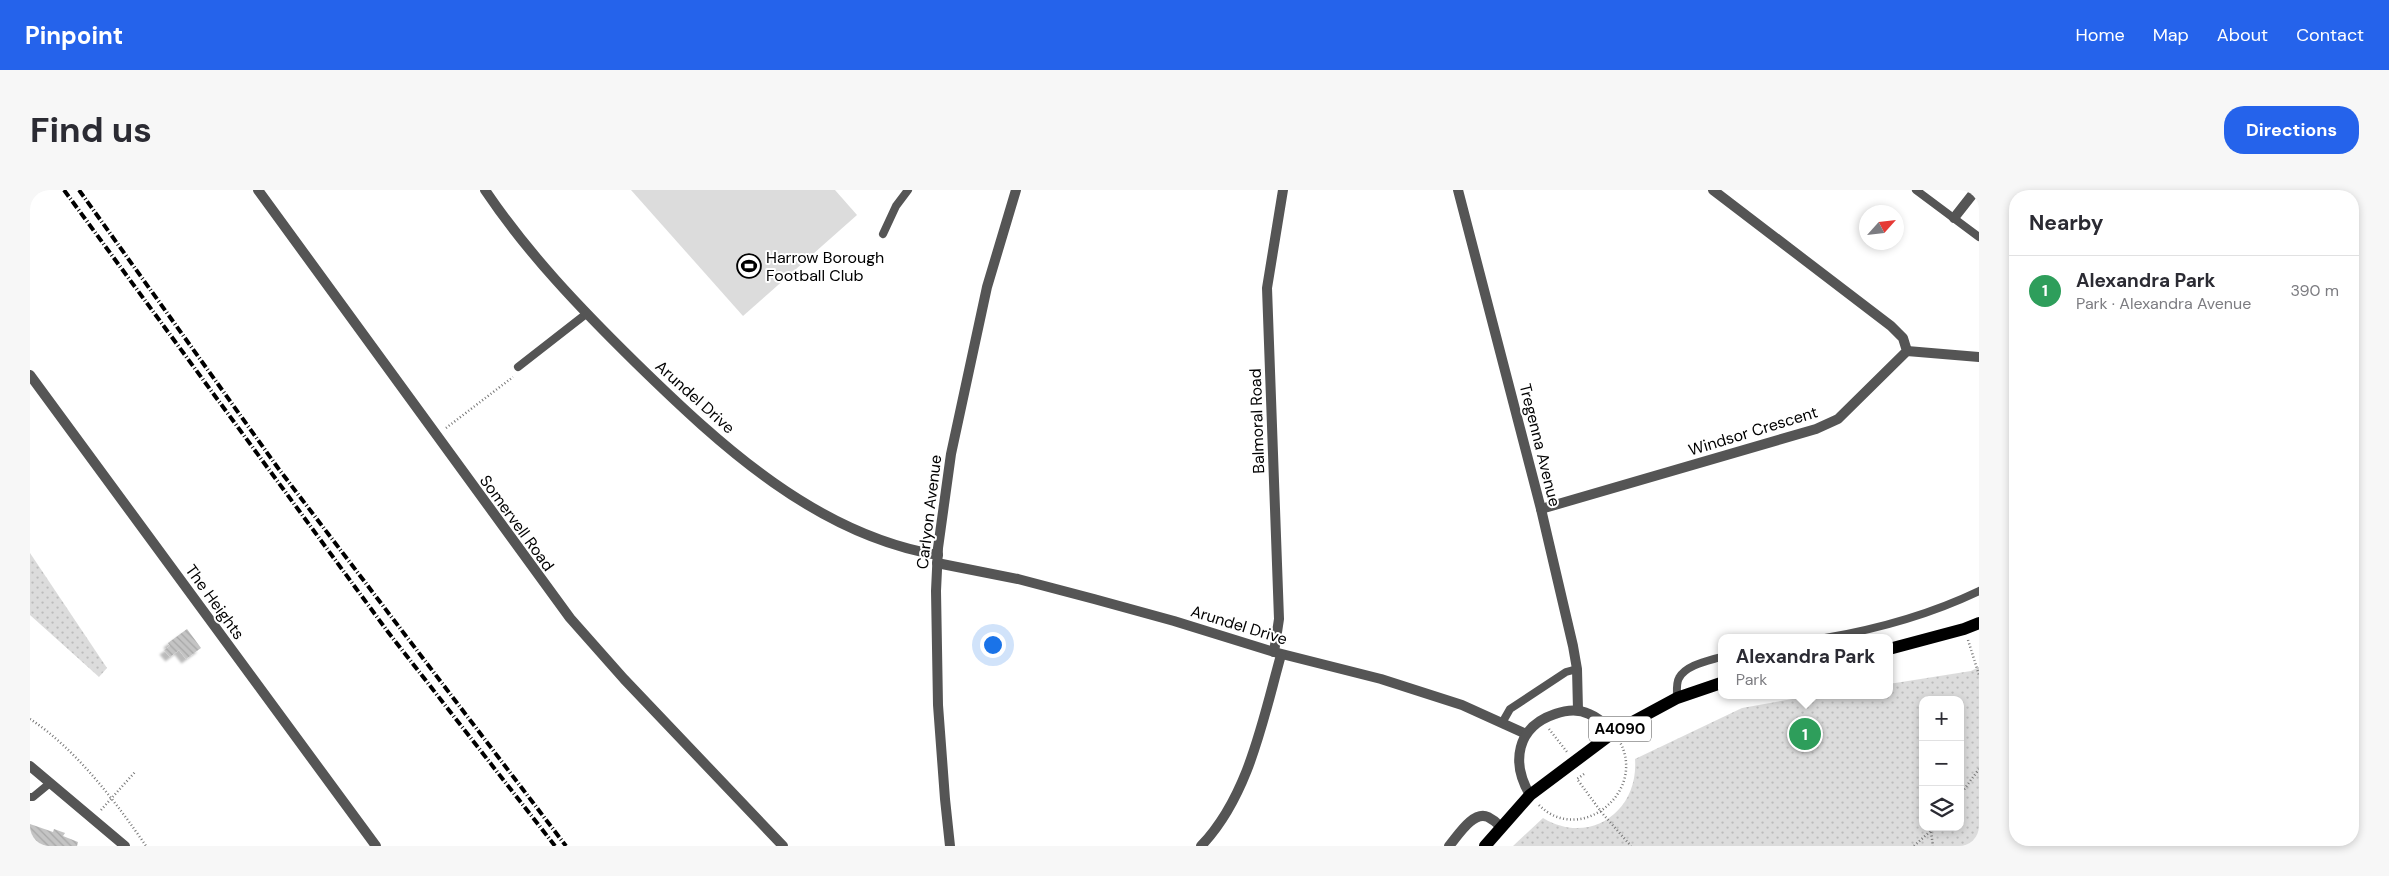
<!DOCTYPE html>
<meta charset="utf-8">
<style>
body{margin:0;font-family:"DM Sans",sans-serif;background:#f7f7f7;color:#2b2b33}
.controls{position:absolute;right:15px;bottom:15px;display:grid;overflow:hidden;border-radius:10px;box-shadow:0 2px 8px #0003}
.controls button{width:45px;height:45px;display:grid;place-items:center;padding:0;border:0;border-bottom:1px solid #e1e1e2;background:#fff;color:#2b2b33;font:25px sans-serif}
.compass{position:absolute;left:1829px;top:15px;width:45px;height:45px;border-radius:50%;background:#fff;box-shadow:0 2px 8px #0003;rotate:63deg}
.you{position:absolute;left:962px;top:454px;width:18px;height:18px;margin:-12px;border:4px solid #fff;border-radius:50%;background:#1a73e8;box-shadow:0 0 0 8px #1a73e833}
.badge{display:grid;place-items:center;width:32px;height:32px;border-radius:50%;background:#2563eb;color:#fff;font-size:16px;font-weight:700}
.pin{position:absolute;translate:-50% -50%;border:2px solid #fff;box-shadow:0 1px 5px #0006}
.popup{position:absolute;left:1688px;top:444px;width:175px;height:65px;box-sizing:border-box;display:grid;place-content:center;border-radius:10px;background:#fff;filter:drop-shadow(0 1px 4px #0005);font-size:16px;white-space:nowrap;color:#7c7c81}
.popup b{font-size:19px;color:#2b2b33}
.popup::after{content:'';position:absolute;left:50%;top:100%;margin-left:-10px;border:10px solid transparent;border-top-color:#fff}
.list{margin:0;padding:0;list-style:none}
h2{display:flex;justify-content:space-between;align-items:center;height:65px;margin:0;padding:0 20px;font-size:21px}
h2 small{font-size:16px;font-weight:400;color:#7c7c81}
.list li{display:grid;grid-template-columns:32px 1fr auto;gap:15px;align-items:center;box-sizing:border-box;height:70px;padding:0 20px;border-top:1px solid #e1e1e2}
.list b{display:block;font-size:19px;white-space:nowrap}
.list p{margin:0;font-size:16px;white-space:nowrap;color:#7c7c81}
.list em{font-size:16px;font-style:normal;color:#7c7c81}
.icon{flex:none;width:28px;height:28px;fill:none;stroke:currentColor;stroke-width:2;stroke-linecap:round;stroke-linejoin:round}
.map{position:relative;flex:none;width:1949px;height:656px;overflow:hidden;border-radius:20px}
header{display:flex;align-items:center;gap:30px;box-sizing:border-box;height:70px;padding:0 25px;background:#2563eb;color:#fff}
header strong{font-size:24px}
nav{display:flex;gap:28px;margin-inline-start:auto;font-size:18px}
.intro{display:flex;align-items:center;justify-content:space-between;box-sizing:border-box;height:120px;padding:0 30px}
h1{margin:0;font-size:35px}
.button{padding:12px 22px;border-radius:20px;background:#2563eb;color:#fff;font-size:18px;font-weight:700}
main{display:flex;gap:30px;padding:0 30px}
aside{flex:1;background:#fff;border-radius:20px;box-shadow:0 2px 8px #0003}
.map>svg:first-child{display:block}
.green{fill:url(#green-dots);fill-rule:evenodd}
.pitch{fill:#dcdcdc}
.building{fill:url(#building-back-hatch);filter:url(#shadow)}
.lines{fill:none;stroke-linecap:round;stroke-linejoin:round}
.path{stroke:#777;stroke-width:2.5;stroke-dasharray:1 2.5;stroke-linecap:butt}
.lane{stroke:#555;stroke-width:8}
.street{stroke:#555;stroke-width:10}
.primary{stroke:#000;stroke-width:12}
.rail{stroke:#000;stroke-width:4;stroke-dasharray:8 2.5 1 2.5;stroke-linecap:butt}
.labels{text-anchor:middle;dominant-baseline:central;stroke-width:4;stroke-linejoin:round;paint-order:stroke}
.shield{fill:#fff;stroke:#4c4c4c;stroke-width:1}
.shield-label{font-size:15px;font-weight:bold;fill:#000}
.poi-label{font-size:16px;fill:#000;stroke:#fff;text-anchor:start}
.street-label{font-size:16px;fill:#000;stroke:#fff}
</style>
<header>
<strong>Pinpoint</strong>
<nav><a>Home</a><a>Map</a><a>About</a><a>Contact</a></nav>
</header>
<div class="intro"><h1>Find us</h1><a class="button">Directions</a></div>
<main>
<div class="map">
<svg width="1949" height="656" viewBox="0 0 1949 656">
<defs>
<pattern id="green-dots" width="8" height="8" patternUnits="userSpaceOnUse" patternTransform="scale(1.25)"><rect width="8" height="8" fill="#dcdcdc"/><path d="M2 2h.1M6 6h.1" fill="none" stroke="#bbb" stroke-width="1.8" stroke-linecap="round"/></pattern>
<pattern id="building-back-hatch" width="6" height="6" patternUnits="userSpaceOnUse" patternTransform="scale(1.25)"><rect width="6" height="6" fill="#c4c4c4"/><path d="M-1 5l2 2M0 0l6 6M5-1l2 2" fill="none" stroke="#a7a7a7"/></pattern>
<filter id="shadow"><feDropShadow dx="-4.5" dy="4.5" stdDeviation="1" flood-color="#0004"/></filter>
</defs>
<rect width="100%" height="100%" fill="#fff"/>
<g class="green">
<path d="M0 363 77 478 69 487 0 425Z"/>
<path d="M1949 477V656H1483L1513 628C1559 656 1609 622 1605 569L1712 518 1785 505H1859V494L1941 481ZM1893 510H1930V637H1893Z"/>
</g>
<path class="pitch" d="M601 0H805L827 25 713 126Z"/>
<g class="building">
<path d="M157 439 171 458 156 469 149 460 140 467 134 460 140 456 138 453Z"/>
<path d="M0 634 23 642 24 639 35 643 33 646 48 652 47 656H5L0 654Z"/>
</g>
<g class="lines">
<g class="path">
<path d="M416 238 483 187"/>
<path d="M1938 450 1949 485"/>
<path d="M0 529C45 558 86 612 116 656"/>
<path d="M1519 539 1537 562"/>
<path d="M1554 584 1547 589 1572 623 1601 656"/>
<path d="M1930 605 1949 579"/>
<path d="M1509 615C1549 656 1617 603 1590 552"/>
<path d="M71 620 105 582"/>
<path d="M1901 642 1903 656"/>
<path d="M1884 656 1905 637"/>
</g>
<g class="lane">
<path d="M1886 0 1949 47"/>
<path d="M853 44 866 16 878 0"/>
<path d="M488 177 556 124"/>
<path d="M1795 448C1847 439 1901 424 1949 401"/>
<path d="M1647 508C1647 502 1646 493 1649 488 1656 475 1678 471 1691 467"/>
<path d="M1472 533 1480 519 1536 482 1547 479"/>
<path d="M0 607H3L20 593"/>
</g>
<g class="street">
<path d="M228 0 540 428 594 489 753 656"/>
<path d="M455 0C498 64 551 119 606 173 691 256 787 345 908 365"/>
<path d="M1428 0 1511 319 1543 456 1547 479 1548 520"/>
<path d="M1924 28 1946 0"/>
<path d="M1877 161 1949 167"/>
<path d="M0 185 346 656"/>
<path d="M1511 319 1786 239 1808 229 1877 161 1873 148 1861 136 1683 0"/>
<path d="M907 373 988 389 1064 409 1144 431 1244 462 1351 489 1432 515 1496 544"/>
<path d="M1244 462 1249 429 1237 98 1253 0"/>
<path d="M0 576 95 656"/>
<path d="M1500 605C1481 573 1486 537 1525 524 1536 520 1549 519 1559 524 1569 528 1576 535 1584 542"/>
<path d="M920 656 915 609 908 515 906 401 908 358 921 264 957 97 986 0"/>
<path d="M1171 656C1219 606 1233 529 1251 465"/>
<path d="M1419 656C1427 647 1443 620 1458 627 1462 629 1467 633 1470 636"/>
</g>
<g class="primary">
<path d="M1859 459 1934 439 1949 433"/>
<path d="M1455 656 1500 605 1584 542 1647 508 1691 493"/>
</g>
<g class="rail">
<path d="M34 0 358 442 525 656"/>
<path d="M49 0 248 278 536 656"/>
</g>
</g>
<defs>
<g id="stadium-ring" transform="scale(1.25)"><circle r="9.5" fill="#fff" stroke="#000" stroke-width="1.5"/><path d="M0-5a6.5 5 0 1 0 0 10a6.5 5 0 1 0 0-10ZM-3.5-1.8h7v3.6h-7Z" fill="#000"/></g>
</defs>
<g fill-rule="evenodd">
<use href="#stadium-ring" x="719" y="76"/>
</g>
<g class="labels">
<rect class="shield" x="1559" y="526.5" width="62" height="25" rx="4"/>
<g class="shield-label">
<text x="1590" y="539">A4090</text>
</g>
<g class="poi-label">
<text x="736" y="67">Harrow Borough<tspan x="736" dy="18">Football Club</tspan></text>
</g>
<g class="street-label">
<text transform="translate(665 207) rotate(42)">Arundel Drive</text>
<text transform="translate(1227 231) rotate(-92)">Balmoral Road</text>
<text transform="translate(1723 241) rotate(-17)">Windsor Crescent</text>
<text transform="translate(1510 255) rotate(76)">Tregenna Avenue</text>
<text transform="translate(899 322) rotate(-83)">Carlyon Avenue</text>
<text transform="translate(487 333) rotate(54)">Somervell Road</text>
<text transform="translate(185 412) rotate(54)">The Heights</text>
<text transform="translate(1209 435) rotate(17)">Arundel Drive</text>
</g>
</g>
</svg>
<div class="controls">
<button>+</button>
<button>−</button>
<button><svg class="icon" aria-label="layers" viewBox="0 0 24 24"><path d="M12 4l9 5-9 5-9-5zM3 14l9 5 9-5"/></svg></button>
</div>
<svg class="compass" viewBox="-18 -18 36 36"><path d="M0-13l5 13h-10z" fill="#e53935"/><path d="M0 13l5-13h-10z" fill="#7c7c81"/></svg>
<div class="you"></div>
<div class="pin badge" style="left:1775px;top:544px;background:#2e9e5b">1</div>
<div class="popup"><b>Alexandra Park</b>Park</div>
</div>
<aside>
<h2>Nearby<small></small></h2>
<ul class="list">
<li><span class="badge" style="background:#2e9e5b">1</span><div><b>Alexandra Park</b><p>Park · Alexandra Avenue</p></div><em>390 m</em></li>
</ul>
</aside>
</main>
